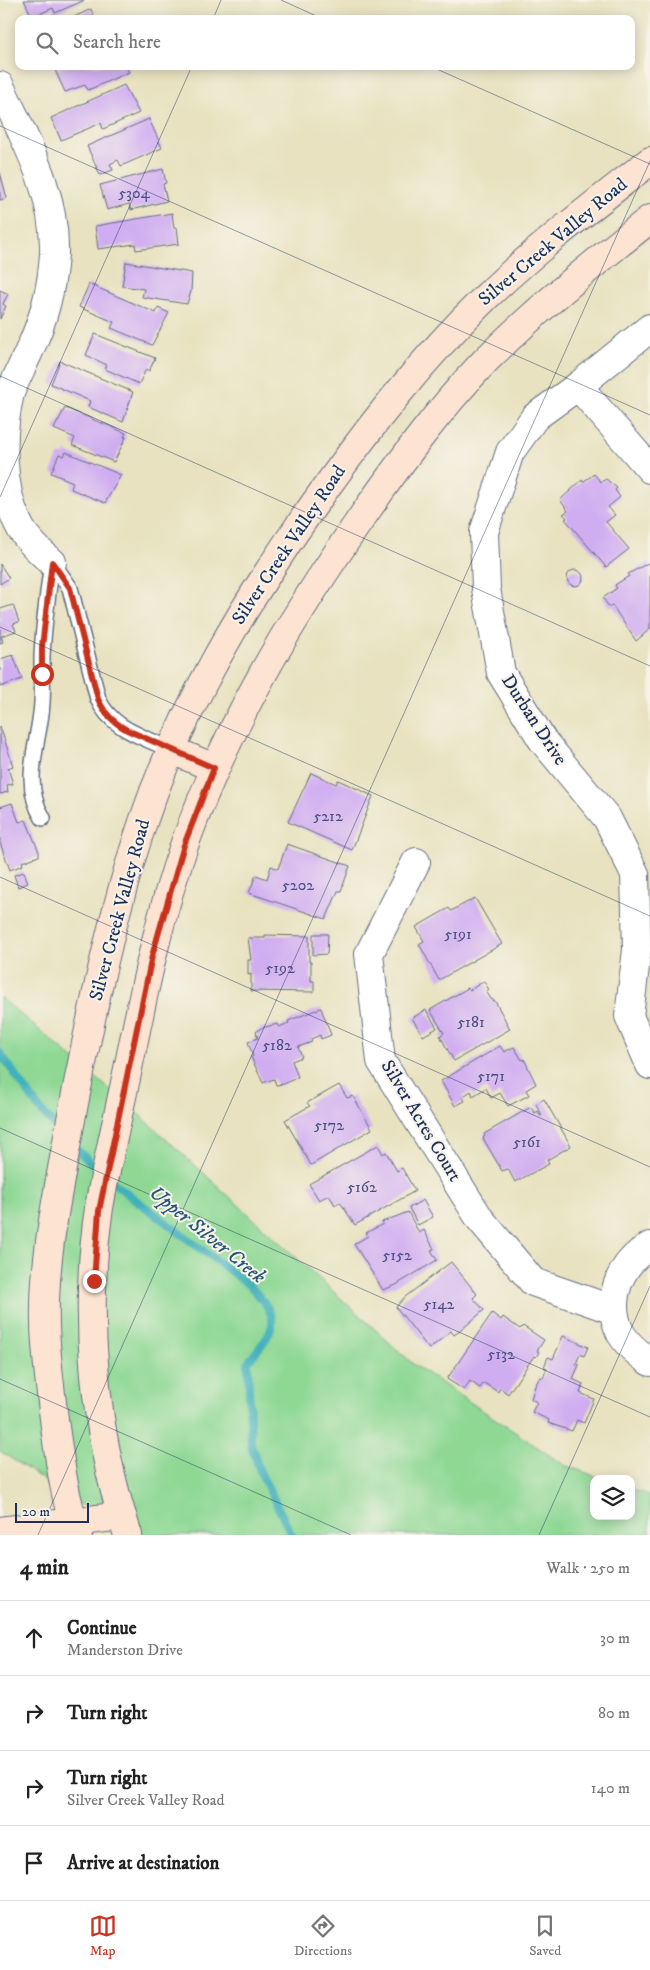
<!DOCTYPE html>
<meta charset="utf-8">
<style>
body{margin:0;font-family:"IM FELL DW Pica",serif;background:#f2f2f2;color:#222}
.controls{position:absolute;right:15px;bottom:15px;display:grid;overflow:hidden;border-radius:10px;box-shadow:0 2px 12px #0003}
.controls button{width:45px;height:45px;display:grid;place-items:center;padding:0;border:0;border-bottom:1px solid #e0e0e0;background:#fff;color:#222;font:25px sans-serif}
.scale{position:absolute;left:15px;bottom:12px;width:74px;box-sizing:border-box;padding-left:5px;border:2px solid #1b2f5e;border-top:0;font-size:14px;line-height:18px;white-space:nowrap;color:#1b2f5e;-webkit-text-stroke:4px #f7f3e8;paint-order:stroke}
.stop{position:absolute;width:15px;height:15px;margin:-11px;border:4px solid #c8321e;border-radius:50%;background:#fff}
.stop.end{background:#c8321e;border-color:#fff;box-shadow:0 1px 5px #0008}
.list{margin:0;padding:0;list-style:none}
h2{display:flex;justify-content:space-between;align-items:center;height:65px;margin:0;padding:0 20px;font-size:21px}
h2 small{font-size:16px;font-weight:400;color:#767676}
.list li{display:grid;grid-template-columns:32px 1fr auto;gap:15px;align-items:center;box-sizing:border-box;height:75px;padding:0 20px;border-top:1px solid #e0e0e0}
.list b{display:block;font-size:19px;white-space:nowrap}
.list p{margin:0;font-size:16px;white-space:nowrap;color:#767676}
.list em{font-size:16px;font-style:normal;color:#767676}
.icon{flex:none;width:28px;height:28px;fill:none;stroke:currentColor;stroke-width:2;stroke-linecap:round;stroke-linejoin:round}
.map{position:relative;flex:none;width:650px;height:1535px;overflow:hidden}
.search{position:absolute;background:#fff;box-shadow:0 2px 12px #0003;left:15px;right:15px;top:15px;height:55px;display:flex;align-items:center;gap:12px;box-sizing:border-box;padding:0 18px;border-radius:10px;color:#767676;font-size:19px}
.sheet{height:365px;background:#fff}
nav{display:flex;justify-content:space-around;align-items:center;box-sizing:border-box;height:70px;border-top:1px solid #e0e0e0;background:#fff;font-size:14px;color:#767676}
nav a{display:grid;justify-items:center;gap:2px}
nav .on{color:#c8321e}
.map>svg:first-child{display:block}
.green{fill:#8ed894;stroke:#548479}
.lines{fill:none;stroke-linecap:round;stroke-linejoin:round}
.stream{stroke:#40b0bb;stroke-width:8}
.building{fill:#d0adf1}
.lane-casing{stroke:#636e80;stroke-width:18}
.street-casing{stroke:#636e80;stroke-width:30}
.secondary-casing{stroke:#636e80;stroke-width:30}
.lane{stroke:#fff;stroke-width:15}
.street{stroke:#fff;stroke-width:28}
.secondary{stroke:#fde3d1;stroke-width:28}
.route{stroke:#c8321e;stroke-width:6}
.ticks{fill:none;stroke:#1b2f5e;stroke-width:1;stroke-opacity:0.45}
.labels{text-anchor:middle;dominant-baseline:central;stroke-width:4;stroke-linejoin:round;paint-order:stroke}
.number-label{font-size:16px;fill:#484e83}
.street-label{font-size:19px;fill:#1b2f5e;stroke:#f7f3e8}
.water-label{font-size:20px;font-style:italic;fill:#26567a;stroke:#f7f3e8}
</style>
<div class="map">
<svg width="650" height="1535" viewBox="0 0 650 1535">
<rect width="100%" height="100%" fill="#f7f3e8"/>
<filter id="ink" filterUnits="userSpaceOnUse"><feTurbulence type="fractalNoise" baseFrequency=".02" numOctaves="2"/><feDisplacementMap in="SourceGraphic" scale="10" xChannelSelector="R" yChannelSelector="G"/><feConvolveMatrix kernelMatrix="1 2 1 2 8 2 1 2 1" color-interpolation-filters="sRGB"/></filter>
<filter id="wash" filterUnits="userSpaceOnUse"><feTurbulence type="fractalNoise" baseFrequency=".0096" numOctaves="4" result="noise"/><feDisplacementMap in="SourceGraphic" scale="20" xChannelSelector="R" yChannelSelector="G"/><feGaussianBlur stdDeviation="1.12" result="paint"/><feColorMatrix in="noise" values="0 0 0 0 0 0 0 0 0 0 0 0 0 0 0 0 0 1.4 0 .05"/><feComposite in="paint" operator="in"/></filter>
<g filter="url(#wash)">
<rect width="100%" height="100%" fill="#e8e2c0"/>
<path class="green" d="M0 997 132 1108 413 1364 564 1465 603 1479H594V1516H631V1489L650 1495V1535H127L0 1451Z"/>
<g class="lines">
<g class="stream">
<path d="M0 1053 38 1107 61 1133"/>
<path d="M72 1145 100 1171"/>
<path d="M111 1181 250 1286C284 1322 275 1328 248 1362L251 1445 261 1474 292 1535"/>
</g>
</g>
<g id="blocks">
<g class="building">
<path d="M24 0H85L55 13 53 8 32 17Z"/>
<path d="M91 9 95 19H70Z"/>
<path d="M64 66H126L129 72 88 90 85 85 65 92 55 70Z"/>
<path d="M124 85 139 113 103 129 101 123 61 140 51 118Z"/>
<path d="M149 119 162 148 121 166 118 160 110 164 113 170 100 175 87 146Z"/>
<path d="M163 169 166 183 163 184 167 201 131 210 129 204 107 210 100 185Z"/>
<path d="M0 172 7 198 0 200Z"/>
<path d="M172 213 174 228 177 227 179 244 136 250 135 244 98 249 95 226Z"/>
<path d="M126 262 192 273 191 291 187 304 142 297 144 289 122 286Z"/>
<path d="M89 284 156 313 158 308 169 313 152 345 111 328 114 322 79 307Z"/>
<path d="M0 290 8 294 3 304 6 306 0 319Z"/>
<path d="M95 334 155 358 149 371 146 369 139 384 105 369 107 365 86 355Z"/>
<path d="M60 361 133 392 123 422 88 407 90 401 51 384Z"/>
<path d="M65 408 126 433 124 437H126L114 462 72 445 75 438 54 429Z"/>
<path d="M66 452 121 475 105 503 71 489 73 482 51 473 59 454 64 456Z"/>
<path d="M594 474 601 482 606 479 617 488 615 490 620 497 608 507 615 515 606 522 629 549 606 567 565 519 567 518 563 514 568 511 560 500 582 480 583 482Z"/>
<path d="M650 562V629L636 641 612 605 609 607 603 598 617 588 615 585 629 576 628 574Z"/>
<path d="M0 564 9 578 0 584Z"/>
<circle cx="575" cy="578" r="8"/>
<path d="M13 605 19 622 13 624 16 631 1 636 3 642 0 643V609Z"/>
<path d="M13 655 22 679 0 687V659Z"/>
<path d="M0 726 13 766 8 768 13 784 7 785 8 792 0 794Z"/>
<path d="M311 773 336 784 338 780 373 796 352 850 288 822Z"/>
<path d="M12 803 19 822 26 820 39 852V856L22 862 23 865 10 870 0 843V807Z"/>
<path d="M287 844 350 866 341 891H338L326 919 249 893 256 875 267 879 271 866 278 869Z"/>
<path d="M24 872 28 883 18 887 14 875Z"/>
<path d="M475 898 502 944 439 980 419 944 424 941 416 927 449 908 451 911Z"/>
<path d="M313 934H328L327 954 313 955Z"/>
<path d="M265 935 309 936V962H311V981H314V992L251 991V974L248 975V960H251L248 938H265Z"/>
<path d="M484 981 489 990 486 991 491 999 495 1001 510 1029 454 1061 440 1036 444 1033 430 1010 468 988 470 990Z"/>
<path d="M321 1008 331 1035 321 1039 320 1035 311 1039 312 1042 298 1047 302 1057 292 1061 298 1077 284 1084 276 1085 274 1079 263 1083 251 1057 253 1056 248 1042 258 1038 256 1032 261 1028 278 1024 279 1027 289 1023 288 1021Z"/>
<path d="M426 1010 437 1028 423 1036 412 1018Z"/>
<path d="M500 1046 504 1052 514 1047 522 1060 524 1059 536 1084 526 1090 529 1095 508 1106 500 1093 491 1098 486 1088 473 1096 471 1091 462 1097 465 1101 455 1106 441 1081Z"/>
<path d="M339 1085 347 1098 353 1096 372 1129 311 1165 285 1120 310 1106 307 1103Z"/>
<path d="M544 1099 571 1146 547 1160 549 1164 515 1182 508 1169 502 1171 483 1138 485 1136 484 1134 531 1107 535 1113 538 1111 540 1116 542 1115 536 1104Z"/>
<path d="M378 1145 383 1154 386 1152 397 1171 402 1168 415 1191 355 1225 340 1202 335 1205 329 1195 319 1200 309 1184Z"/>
<path d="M423 1200 433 1217 418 1225 409 1208Z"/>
<path d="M408 1212 419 1233 424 1230 434 1249 431 1250 437 1260 396 1285 383 1290 354 1244 368 1236 366 1233 383 1224 382 1222Z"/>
<path d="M451 1262 477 1294 473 1298 484 1310 460 1331 454 1335 451 1331 429 1349 396 1307 405 1297Z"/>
<path d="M492 1313 501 1320 503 1317 520 1329 523 1326 544 1340 537 1351 539 1352 536 1357 534 1356 508 1394 500 1388 498 1392 484 1383 480 1388 470 1381 464 1390 447 1379Z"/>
<path d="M563 1336 588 1347 584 1356 580 1354 576 1364 579 1365 573 1379 583 1384 580 1393 594 1399 584 1423 577 1420 572 1431 548 1423 549 1420 532 1412 537 1402 531 1399 535 1386 540 1377 543 1378 547 1368 544 1367 548 1357 553 1359Z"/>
</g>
</g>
</g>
<g filter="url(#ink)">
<use href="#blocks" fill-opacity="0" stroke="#636e80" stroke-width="1"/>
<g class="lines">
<g class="lane-casing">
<g id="lane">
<path d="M52 562 70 588 98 699C111 729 144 737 172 750"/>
<path d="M43 818C20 781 40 742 42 703 43 688 42 673 42 657 43 626 48 593 52 562"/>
</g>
</g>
<g class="street-casing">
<g id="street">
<path d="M0 86C25 140 56 192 54 254 52 286 44 319 30 349 24 363 16 378 10 393 0 435 0 491 21 529 29 542 40 552 52 562"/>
<path d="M650 328 578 386 535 417 510 452 484 532 486 589 501 673 543 741 607 818 635 874 637 950 629 1016 650 1065"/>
<path d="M578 386 650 469"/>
<path d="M416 862 369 954 381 1061 480 1219 533 1282 614 1310"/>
<path d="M650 1246C620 1263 605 1299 620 1332 627 1345 639 1354 650 1362"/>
</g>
</g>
<g class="secondary-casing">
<g id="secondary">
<path d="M172 750 214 768"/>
<path d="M0 1531 122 1516"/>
<path d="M78 1535C65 1501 60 1463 55 1427 51 1393 46 1359 45 1325 43 1254 60 1183 72 1114 91 1016 111 917 143 822 182 707 245 602 315 503 367 430 421 360 486 297 537 248 594 205 650 161"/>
<path d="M128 1535C94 1434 83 1314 99 1208 106 1167 116 1125 125 1083 142 1002 157 921 185 843 228 725 288 623 360 520 398 465 438 410 485 361 536 310 593 264 650 219"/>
</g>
</g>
<use href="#lane" class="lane"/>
<use href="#street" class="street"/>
<use href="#secondary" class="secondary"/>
</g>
</g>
<g class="lines" filter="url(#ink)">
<path class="route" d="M42 674V647L52 562 70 588 98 699C105 714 113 722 127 730L214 768 184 845 152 956 99 1211 94 1281"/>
</g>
<path class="ticks" d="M281 0 323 19M213 19 221 0M430 66 650 164M0 126 650 415M0 376 650 666M0 497 192 66M0 627 650 916M0 877 650 1167M0 1128 650 1417M0 1379 351 1535M38 1535 650 161M539 1535 650 1286"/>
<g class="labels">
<g class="number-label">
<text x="134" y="193">5304</text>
<text x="328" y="816">5212</text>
<text x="298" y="885">5202</text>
<text x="458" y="934">5191</text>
<text x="280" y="968">5192</text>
<text x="471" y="1022">5181</text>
<text x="277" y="1045">5182</text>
<text x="491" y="1076">5171</text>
<text x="329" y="1125">5172</text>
<text x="527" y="1142">5161</text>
<text x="362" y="1187">5162</text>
<text x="397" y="1255">5152</text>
<text x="439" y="1304">5142</text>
<text x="501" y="1354">5132</text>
</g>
<g class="street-label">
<text transform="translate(553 242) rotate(-40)">Silver Creek Valley Road</text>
<text transform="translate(289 545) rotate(-56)">Silver Creek Valley Road</text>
<text transform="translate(534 720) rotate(57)">Durban Drive</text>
<text transform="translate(120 910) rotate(-75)">Silver Creek Valley Road</text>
<text transform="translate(421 1121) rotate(59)">Silver Acres Court</text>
</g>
<g class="water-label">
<text transform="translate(207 1235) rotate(39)">Upper Silver Creek</text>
</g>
</g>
</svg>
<div class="controls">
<button><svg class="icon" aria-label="layers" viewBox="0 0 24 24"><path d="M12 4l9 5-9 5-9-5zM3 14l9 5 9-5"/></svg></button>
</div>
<div class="scale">20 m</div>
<div class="stop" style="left:42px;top:674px"></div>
<div class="stop end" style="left:94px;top:1281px"></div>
<div class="search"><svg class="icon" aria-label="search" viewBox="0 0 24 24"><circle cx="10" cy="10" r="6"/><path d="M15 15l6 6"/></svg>Search here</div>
</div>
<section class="sheet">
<h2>4 min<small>Walk · 250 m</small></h2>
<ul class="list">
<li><svg class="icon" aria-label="ahead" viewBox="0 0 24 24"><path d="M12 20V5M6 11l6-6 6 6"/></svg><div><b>Continue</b><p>Manderston Drive</p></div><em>30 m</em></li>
<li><svg class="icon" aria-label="right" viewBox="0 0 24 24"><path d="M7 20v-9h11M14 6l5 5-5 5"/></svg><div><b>Turn right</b></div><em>80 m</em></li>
<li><svg class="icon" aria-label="right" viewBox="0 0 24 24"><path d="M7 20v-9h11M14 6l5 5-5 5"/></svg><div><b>Turn right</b><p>Silver Creek Valley Road</p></div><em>140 m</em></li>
<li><svg class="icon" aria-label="arrive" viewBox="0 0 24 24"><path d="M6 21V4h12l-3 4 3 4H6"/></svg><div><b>Arrive at destination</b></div></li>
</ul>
</section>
<nav>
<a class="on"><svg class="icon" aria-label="map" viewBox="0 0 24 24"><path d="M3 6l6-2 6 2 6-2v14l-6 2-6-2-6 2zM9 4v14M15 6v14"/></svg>Map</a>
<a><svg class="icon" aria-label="directions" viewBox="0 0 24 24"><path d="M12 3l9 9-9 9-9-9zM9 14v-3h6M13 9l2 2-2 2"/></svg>Directions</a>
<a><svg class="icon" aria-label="saved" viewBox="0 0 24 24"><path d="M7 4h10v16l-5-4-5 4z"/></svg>Saved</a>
</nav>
